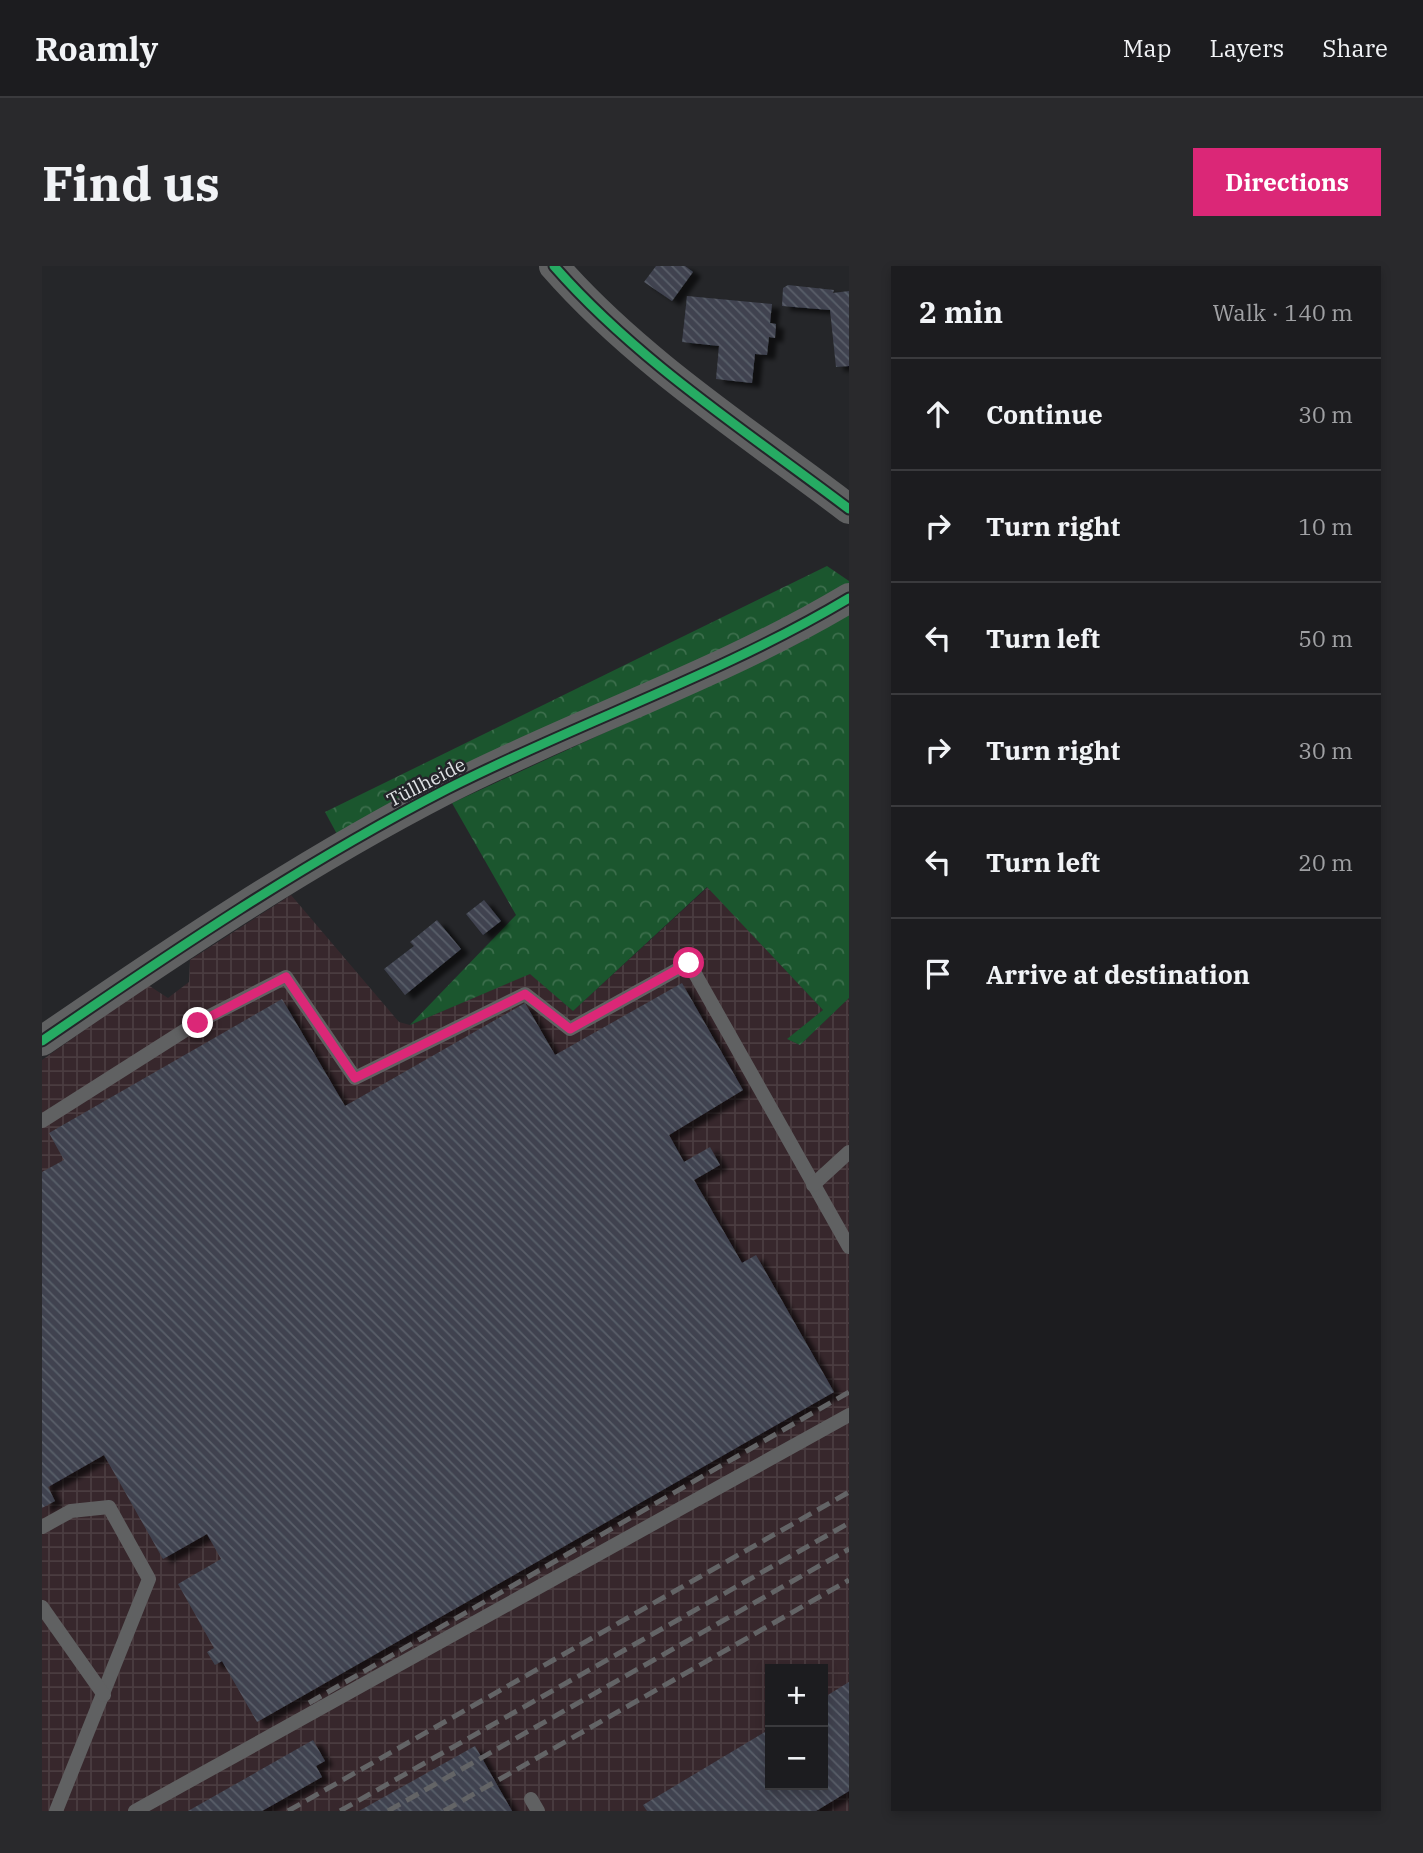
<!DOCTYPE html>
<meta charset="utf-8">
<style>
body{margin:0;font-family:"IBM Plex Serif",serif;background:#29292c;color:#f1f3f6}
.controls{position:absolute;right:21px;bottom:21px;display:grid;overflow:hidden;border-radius:0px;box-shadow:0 4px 10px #0003}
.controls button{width:63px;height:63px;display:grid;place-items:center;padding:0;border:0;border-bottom:2px solid #3a3a3d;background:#1c1c1f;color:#f1f3f6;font:35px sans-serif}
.stop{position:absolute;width:21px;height:21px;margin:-16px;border:5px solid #db2777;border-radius:50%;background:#fff}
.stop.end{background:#db2777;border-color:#fff;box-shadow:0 2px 7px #0008}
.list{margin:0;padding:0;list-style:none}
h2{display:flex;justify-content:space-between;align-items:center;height:91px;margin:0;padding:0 28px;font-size:30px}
h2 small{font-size:23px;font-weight:400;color:#a0a1a4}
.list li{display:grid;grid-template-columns:46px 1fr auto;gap:21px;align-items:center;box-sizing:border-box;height:112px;padding:0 28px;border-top:2px solid #3a3a3d}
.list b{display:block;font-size:26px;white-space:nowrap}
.list em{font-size:23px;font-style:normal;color:#a0a1a4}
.icon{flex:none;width:38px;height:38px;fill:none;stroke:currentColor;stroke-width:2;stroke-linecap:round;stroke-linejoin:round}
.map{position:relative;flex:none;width:807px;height:1545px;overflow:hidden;border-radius:0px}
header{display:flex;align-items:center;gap:42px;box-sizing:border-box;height:98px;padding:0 35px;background:#1c1c1f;border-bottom:2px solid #3a3a3d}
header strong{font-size:33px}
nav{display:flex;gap:38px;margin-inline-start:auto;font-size:24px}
.intro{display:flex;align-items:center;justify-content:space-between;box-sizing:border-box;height:168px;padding:0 42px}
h1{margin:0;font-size:49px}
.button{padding:18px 32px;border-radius:0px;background:#db2777;color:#fff;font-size:24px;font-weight:700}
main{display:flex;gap:42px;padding:0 42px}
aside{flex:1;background:#1c1c1f;border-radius:0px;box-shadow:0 4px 10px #0003}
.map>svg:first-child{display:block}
.industrial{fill:url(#industrial-grid);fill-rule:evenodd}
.forest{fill:url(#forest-crowns)}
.building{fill:url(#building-back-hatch);filter:url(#shadow)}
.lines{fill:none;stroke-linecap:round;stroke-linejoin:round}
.lane{stroke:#606162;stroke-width:14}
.street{stroke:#606162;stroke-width:30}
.rail{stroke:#636466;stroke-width:5;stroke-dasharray:14 7;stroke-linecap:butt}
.cycleway-casing{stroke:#24252a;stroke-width:13}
.cycleway{stroke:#26ab63;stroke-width:9}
.route{stroke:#db2777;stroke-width:9}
.labels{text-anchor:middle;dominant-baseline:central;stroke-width:5;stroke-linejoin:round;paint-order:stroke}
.street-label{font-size:19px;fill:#dfe1e4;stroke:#24252a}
</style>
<header>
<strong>Roamly</strong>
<nav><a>Map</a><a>Layers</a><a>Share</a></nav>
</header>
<div class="intro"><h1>Find us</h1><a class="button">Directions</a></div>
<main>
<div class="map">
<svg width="807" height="1545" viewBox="0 0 807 1545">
<defs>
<pattern id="industrial-grid" width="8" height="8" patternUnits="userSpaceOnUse" patternTransform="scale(1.75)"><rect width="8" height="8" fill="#37272c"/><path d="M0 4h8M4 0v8" fill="none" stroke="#4a3c40"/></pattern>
<pattern id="forest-crowns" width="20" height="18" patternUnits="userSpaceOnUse" patternTransform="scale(1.75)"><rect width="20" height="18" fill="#1b562e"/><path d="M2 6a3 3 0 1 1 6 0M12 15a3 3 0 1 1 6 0" fill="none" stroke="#3c6e4c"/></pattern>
<pattern id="building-back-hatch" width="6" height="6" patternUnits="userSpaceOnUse" patternTransform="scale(1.75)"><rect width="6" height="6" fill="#3f4350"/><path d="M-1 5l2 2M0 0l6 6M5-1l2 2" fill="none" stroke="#5a5e69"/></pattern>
<filter id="shadow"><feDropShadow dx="8" dy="4.5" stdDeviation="2" flood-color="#0009"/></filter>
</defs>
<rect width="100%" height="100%" fill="#252629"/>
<path class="industrial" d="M666 621 781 744 746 773 758 779 807 732V1545H0V794L106 719 126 732 147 716 148 694 249 629 357 756 368 759 488 707 531 745ZM728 1403H781V1519H728Z"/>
<g class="forest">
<path d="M785 300 807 315V319L742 358 296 570 283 546Z"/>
<path d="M807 348V732L758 779 745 773 781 744 665 621 531 745 488 708 368 759 474 649 410 537 757 377Z"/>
</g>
<g class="building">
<path d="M614 0H643L651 6 630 35 602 16Z"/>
<path d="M746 19 792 24 791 27 807 25V100L794 101 788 44 740 40 741 22Z"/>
<path d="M645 30 730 38 728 57 734 58 733 72 727 71 725 89 713 88 710 117 674 113 677 80 640 76Z"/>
<path d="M442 634 459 655 441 669 424 648Z"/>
<path d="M395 654 419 683 363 729 342 703 372 680 368 676Z"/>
<path d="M640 717 701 824 627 869 642 896 668 881 678 899 652 914 700 997 714 989 792 1126 215 1456 180 1395 173 1399 165 1386 172 1382 136 1318 179 1293 165 1268 121 1293 62 1189 6 1221 13 1235 0 1242V906L22 894 7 867 240 733 303 840 483 737 513 789Z"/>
<path d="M807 1416V1525L774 1545H605L601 1539 728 1463V1519H781V1432Z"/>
<path d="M271 1474 283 1495 274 1500 280 1511 220 1545H146Z"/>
<path d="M433 1480 470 1545H317Z"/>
</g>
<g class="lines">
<g class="lane">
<path d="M0 855 156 756 244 711 313 812 483 728 528 763 647 697 807 981"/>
<path d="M771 919 807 886"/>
<path d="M0 1261 29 1245 67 1241 107 1313 14 1545"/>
<path d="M0 1341 62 1429"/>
<path d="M489 1533 496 1545"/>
<path d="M93 1545 807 1149"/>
</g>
<g class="street">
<path d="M512 0C595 95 707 167 807 243"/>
<path d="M0 775C131 685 263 596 405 523 537 456 680 408 807 332"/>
</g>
<g class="rail">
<path d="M267 1437 807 1126"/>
<path d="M246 1545 807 1226"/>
<path d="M298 1545 807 1257"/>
<path d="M346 1545 807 1283"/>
<path d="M402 1545 807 1314"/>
</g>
<g class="cycleway-casing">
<g id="cycleway">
<path d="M512 0C595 95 707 167 807 243"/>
<path d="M0 775C131 685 263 596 405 523 537 456 680 408 807 332"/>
</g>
</g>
<use href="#cycleway" class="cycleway"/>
</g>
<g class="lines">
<path class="route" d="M156 757 244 711 313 812 483 728 528 763 647 697"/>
</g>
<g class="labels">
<g class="street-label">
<text transform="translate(384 516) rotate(-27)">Tüllheide</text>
</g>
</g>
</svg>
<div class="controls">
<button>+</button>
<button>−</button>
</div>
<div class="stop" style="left:647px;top:697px"></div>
<div class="stop end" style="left:156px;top:757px"></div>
</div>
<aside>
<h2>2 min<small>Walk · 140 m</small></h2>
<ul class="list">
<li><svg class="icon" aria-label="ahead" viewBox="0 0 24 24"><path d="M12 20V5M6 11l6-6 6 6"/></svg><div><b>Continue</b></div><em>30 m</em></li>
<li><svg class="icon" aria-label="right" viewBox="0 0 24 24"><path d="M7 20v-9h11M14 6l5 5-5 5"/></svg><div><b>Turn right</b></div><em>10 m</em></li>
<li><svg class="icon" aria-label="left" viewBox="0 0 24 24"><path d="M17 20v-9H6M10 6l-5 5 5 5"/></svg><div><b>Turn left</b></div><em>50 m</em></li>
<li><svg class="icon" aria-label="right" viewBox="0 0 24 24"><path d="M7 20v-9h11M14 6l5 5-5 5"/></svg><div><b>Turn right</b></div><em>30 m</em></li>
<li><svg class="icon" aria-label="left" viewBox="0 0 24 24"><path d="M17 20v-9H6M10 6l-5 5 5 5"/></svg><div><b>Turn left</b></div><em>20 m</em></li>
<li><svg class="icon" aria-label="arrive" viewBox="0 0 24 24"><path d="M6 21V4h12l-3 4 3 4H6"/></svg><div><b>Arrive at destination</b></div></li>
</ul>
</aside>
</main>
